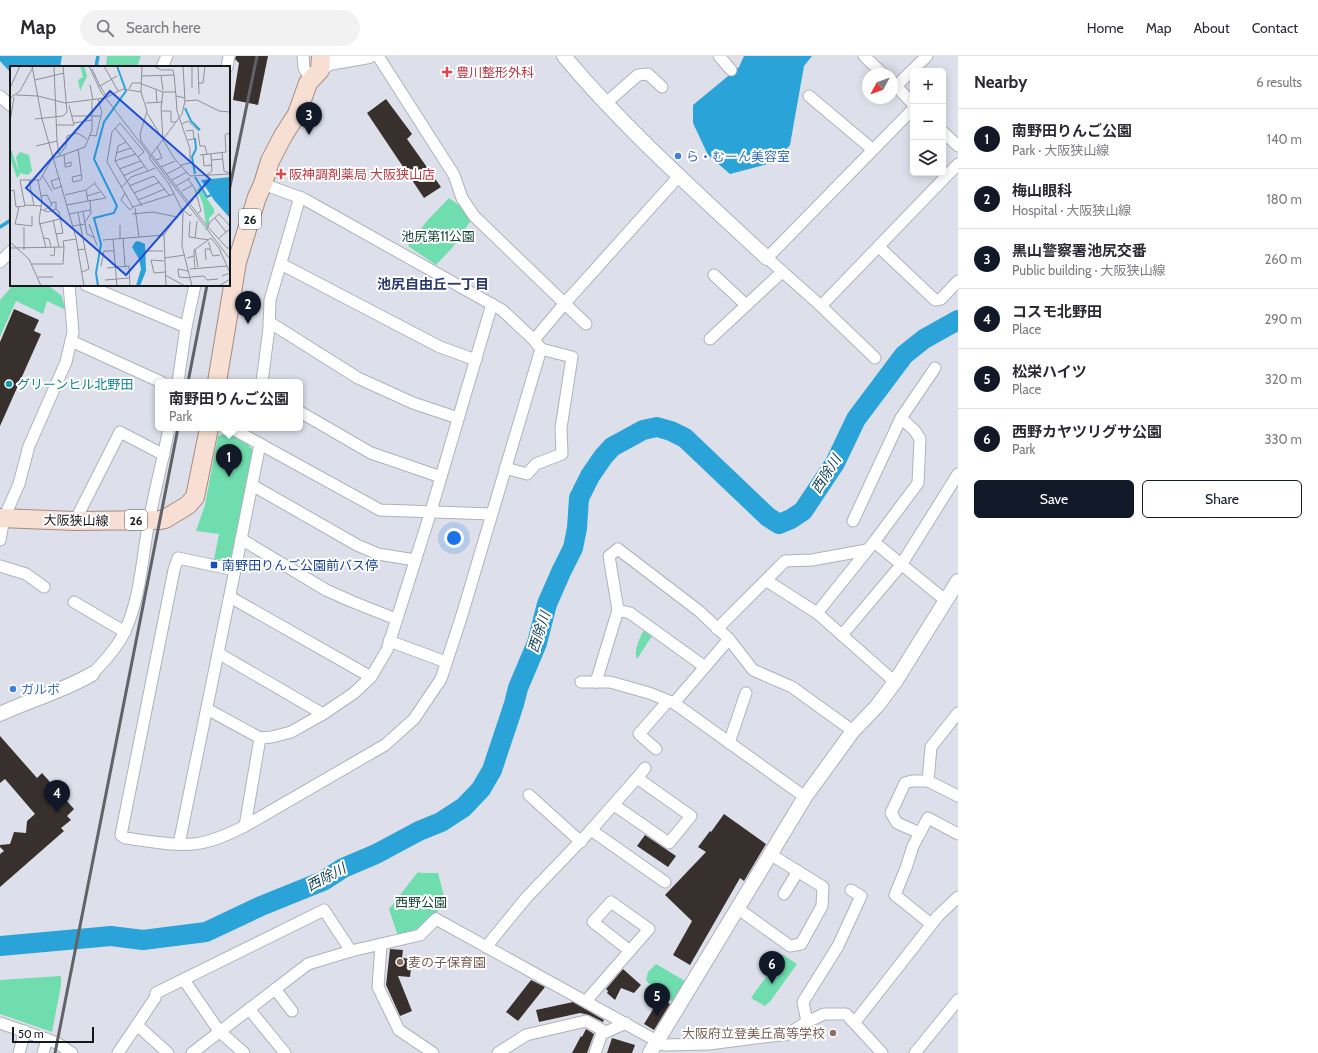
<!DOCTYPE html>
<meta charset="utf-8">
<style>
body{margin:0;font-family:Cabin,"Noto Sans JP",sans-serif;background:#f2f2f3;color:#2b2b33}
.controls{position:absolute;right:12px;top:12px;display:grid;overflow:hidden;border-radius:6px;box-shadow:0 2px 10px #0003}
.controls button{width:36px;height:36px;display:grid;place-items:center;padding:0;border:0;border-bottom:1px solid #e1e1e2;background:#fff;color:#2b2b33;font:20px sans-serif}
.compass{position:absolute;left:862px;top:12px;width:36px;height:36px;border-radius:50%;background:#fff;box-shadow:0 2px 10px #0003;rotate:229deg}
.scale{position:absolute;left:12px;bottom:10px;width:82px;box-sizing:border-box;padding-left:4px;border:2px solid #16171b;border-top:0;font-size:11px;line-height:14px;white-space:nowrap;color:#16171b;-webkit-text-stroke:3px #fff;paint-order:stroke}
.you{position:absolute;left:454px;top:482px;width:14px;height:14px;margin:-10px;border:3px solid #fff;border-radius:50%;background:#1a73e8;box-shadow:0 0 0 6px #1a73e833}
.badge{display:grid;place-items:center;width:26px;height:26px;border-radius:50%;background:#111827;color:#fff;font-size:13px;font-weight:700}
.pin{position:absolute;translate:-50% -33px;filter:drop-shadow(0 1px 2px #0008)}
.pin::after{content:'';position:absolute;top:21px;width:14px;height:12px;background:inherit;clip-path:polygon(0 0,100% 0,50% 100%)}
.popup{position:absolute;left:155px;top:323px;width:148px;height:52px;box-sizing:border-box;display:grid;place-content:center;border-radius:6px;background:#fff;filter:drop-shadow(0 1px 3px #0005);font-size:13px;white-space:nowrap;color:#7c7c81}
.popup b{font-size:15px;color:#2b2b33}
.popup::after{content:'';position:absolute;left:50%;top:100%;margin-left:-8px;border:8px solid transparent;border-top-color:#fff}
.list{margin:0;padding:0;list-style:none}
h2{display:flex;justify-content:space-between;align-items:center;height:52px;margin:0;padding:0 16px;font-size:17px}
h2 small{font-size:13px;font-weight:400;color:#7c7c81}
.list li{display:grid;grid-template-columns:26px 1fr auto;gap:12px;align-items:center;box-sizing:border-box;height:60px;padding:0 16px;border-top:1px solid #e1e1e2}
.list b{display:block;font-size:15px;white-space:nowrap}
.list p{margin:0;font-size:13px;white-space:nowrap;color:#7c7c81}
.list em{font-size:13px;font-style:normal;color:#7c7c81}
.actions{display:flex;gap:8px;padding:12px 16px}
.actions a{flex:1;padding:9px 0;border:1px solid #111827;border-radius:6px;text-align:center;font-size:14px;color:#111827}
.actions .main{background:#111827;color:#fff}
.icon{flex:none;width:22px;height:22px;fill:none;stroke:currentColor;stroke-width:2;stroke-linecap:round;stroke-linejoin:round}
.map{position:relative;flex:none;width:958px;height:997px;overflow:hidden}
header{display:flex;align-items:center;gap:24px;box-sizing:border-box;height:56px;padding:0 20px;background:#fff;border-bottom:1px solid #e1e1e2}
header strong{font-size:19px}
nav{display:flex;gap:22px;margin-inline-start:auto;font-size:14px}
.search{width:280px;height:36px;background:#f2f2f3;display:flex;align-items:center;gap:10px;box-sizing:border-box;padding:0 14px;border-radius:22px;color:#7c7c81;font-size:15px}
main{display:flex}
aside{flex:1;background:#fff}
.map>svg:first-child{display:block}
.green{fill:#6fddae}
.water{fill:#2aa3d8}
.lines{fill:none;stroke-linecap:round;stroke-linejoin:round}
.stream{stroke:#2aa3d8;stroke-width:3.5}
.river{stroke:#2aa3d8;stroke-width:20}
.building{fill:#38302c}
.minor-casing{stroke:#afb2bc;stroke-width:13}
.tertiary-casing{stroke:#afb2bc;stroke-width:16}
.primary-casing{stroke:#a58c7f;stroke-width:20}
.minor{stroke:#fff;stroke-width:11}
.tertiary{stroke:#fff;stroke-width:14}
.primary{stroke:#f7e0d3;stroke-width:18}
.rail{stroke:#606268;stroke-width:3}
.health-dot{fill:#e0444e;stroke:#fff;stroke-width:1.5}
.shop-dot{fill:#3f7fe0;stroke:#fff;stroke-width:1.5}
.culture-dot{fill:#0f9aa8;stroke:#fff;stroke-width:1.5}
.transit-dot{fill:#1a4fb4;stroke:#fff;stroke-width:1.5}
.education-dot{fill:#8d6e63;stroke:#fff;stroke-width:1.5}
.labels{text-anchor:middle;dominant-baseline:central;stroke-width:4;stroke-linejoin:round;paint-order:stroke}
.shield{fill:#fff;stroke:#5c5d5f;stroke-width:1}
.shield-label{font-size:12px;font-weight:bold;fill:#16171b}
.health-label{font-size:13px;fill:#be3a42;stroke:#fff;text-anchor:start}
.shop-label{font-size:13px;fill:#366cbe;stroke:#fff;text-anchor:start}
.park-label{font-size:13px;fill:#154633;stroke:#fff}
.culture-label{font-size:13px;fill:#0d838f;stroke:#fff;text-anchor:start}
.street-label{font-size:13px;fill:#16171b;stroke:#fff}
.transit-label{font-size:13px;fill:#164399;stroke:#fff;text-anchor:start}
.education-label{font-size:13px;fill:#785e54;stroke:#fff;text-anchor:start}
.neighbourhood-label{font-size:14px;font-weight:bold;fill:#2b3a73;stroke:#fff}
.water-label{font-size:14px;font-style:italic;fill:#0e3f55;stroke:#fff}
.inset-river{fill:none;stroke:#2aa3d8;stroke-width:2}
.inset-road{fill:none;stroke:#8d9097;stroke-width:1}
.view{fill:#1d4ed8;fill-opacity:0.15;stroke:#1d4ed8;stroke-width:2}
.inset-edge{fill:none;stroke:#16171b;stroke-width:2}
</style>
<header>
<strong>Map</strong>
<div class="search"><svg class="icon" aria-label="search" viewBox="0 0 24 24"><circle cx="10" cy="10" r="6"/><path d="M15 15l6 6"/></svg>Search here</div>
<nav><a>Home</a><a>Map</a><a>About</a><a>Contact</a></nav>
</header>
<main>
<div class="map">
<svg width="958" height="997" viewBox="0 0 958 997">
<rect width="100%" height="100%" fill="#dde0ea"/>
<g class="green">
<path d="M107 0H141L137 11H106Z"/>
<path d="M449 142 474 160 452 192 436 209 408 190 427 165Z"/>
<path d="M13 229H47L61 239 66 254 47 245 43 258 16 245 0 281V244Z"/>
<path d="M228 377 247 388 253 394 231 501 227 504 214 503 219 478 196 475 205 449 218 380Z"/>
<path d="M644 574 652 580 637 603C633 595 640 581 644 574Z"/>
<path d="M418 816 422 817H438L445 844 436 858 419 876 398 880 389 853Z"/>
<path d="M782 898 797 908 769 947H768L765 950 751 942Z"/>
<path d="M656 908 685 925 673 946 652 931 646 924 648 916Z"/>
<path d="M61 920V929L52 976 0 958V924Z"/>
</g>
<g class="water">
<path d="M0 0H62L60 11H11V17L0 5Z"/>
<path d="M744 0H812L804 10 790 89 775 106 730 118 708 99 693 67V49L739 11Z"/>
</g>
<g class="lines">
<g class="stream">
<path d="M96 11 98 0"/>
<path d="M0 171 11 164"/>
</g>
<path class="river" d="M0 890 111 880 143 884 206 876 261 850 323 825 343 812 376 798 419 775 441 766 464 751 481 733 492 714 514 648 518 632 537 587 547 548 561 516 573 492 577 472 579 442 590 420 603 401 612 391 643 374 657 371 671 375 685 382 768 461 779 468 791 463 803 455 835 407 856 363 904 299 924 283 958 264"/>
</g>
<g class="building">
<path d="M236 0H268L258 49 233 44 239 7 235 3Z"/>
<path d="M386 43 412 78 407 83 441 131 424 142 367 57Z"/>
<path d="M14 253 39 264 34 275 41 278 0 370V286Z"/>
<path d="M0 680 37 722 42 717 74 753 67 760 71 764 61 772 64 775 0 831V798L4 795 0 791V789L10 788 14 776 26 777 27 765 35 758 5 723 0 727Z"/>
<path d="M724 758 766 788 744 825 740 822 690 909 673 899 692 865 665 839 706 796 698 791 710 775 711 776Z"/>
<path d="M645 779 676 800 668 811 637 790Z"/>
<path d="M390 893 403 894 402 902 412 903 410 921 398 920 412 955 400 960 386 929Z"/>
<path d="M623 913 641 929 634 937 621 932 615 944 607 937 608 935 606 933Z"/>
<path d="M531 924 545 931 518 965 506 956Z"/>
<path d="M662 943 670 948 654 974 644 968 655 950 656 951Z"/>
<path d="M573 946 604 964 603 966 589 959 580 957 539 966 536 954Z"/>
<path d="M586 973 594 978 587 997H572L581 980 582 981Z"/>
<path d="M612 982 635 989 632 997H607Z"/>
</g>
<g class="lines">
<g class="minor-casing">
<g id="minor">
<path d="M303 0 304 12 311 24"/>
<path d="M378 0 454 119 462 142 474 160 586 268"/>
<path d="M719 0 731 14"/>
<path d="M864 0 883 18"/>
<path d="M162 11 167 0"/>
<path d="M227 11 229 0"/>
<path d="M0 40 11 50"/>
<path d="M809 40 872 93"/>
<path d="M606 47 638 19 648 18 662 31"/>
<path d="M913 48 896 30 927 0"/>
<path d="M943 76 958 90"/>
<path d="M879 191 935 244 941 243 958 225"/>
<path d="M0 206 11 195"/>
<path d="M281 208 440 291 476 304"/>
<path d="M714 219 746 249"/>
<path d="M86 229 186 271"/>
<path d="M821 250 958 108"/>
<path d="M269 266 358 322 413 347 458 362"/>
<path d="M710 283 782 216"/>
<path d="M534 284 565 247 679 120"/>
<path d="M71 285 161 326"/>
<path d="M875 302 821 250 767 202 913 53"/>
<path d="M178 326 186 271 195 229"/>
<path d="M262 326 269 272 270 244 300 141"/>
<path d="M300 356 371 397 441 421"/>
<path d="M231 372 260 388 235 514 178 502 174 514 121 779 125 782C148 785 172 790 194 788 212 786 229 778 245 770L385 689 414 663 441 623 462 559 541 293 534 284 502 254 304 143 263 128"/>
<path d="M260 388 380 454 491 458"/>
<path d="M505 412 527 418 536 408 562 398 561 372 572 301 541 293"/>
<path d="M252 429 357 489 378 498 415 504"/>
<path d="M75 465 120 376 164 399"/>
<path d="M853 465 901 362 935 312"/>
<path d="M241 483 326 534 353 546 396 563"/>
<path d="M0 484 4 462 19 428 29 390 66 306 73 276 69 229"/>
<path d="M874 486 945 544"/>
<path d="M0 510 26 518 44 531"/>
<path d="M767 525 817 557 895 626"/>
<path d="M230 541 371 621"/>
<path d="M74 546 125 576"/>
<path d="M618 554 630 557 705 611"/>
<path d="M817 557 874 486 918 427 920 383 915 375 901 362"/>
<path d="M717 573 785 505 812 504 867 494"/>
<path d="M842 579 901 509 958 418"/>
<path d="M729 583 753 614 792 631 853 675"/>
<path d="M389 585 446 606"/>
<path d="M218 597 323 658"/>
<path d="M92 618C105 605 118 591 125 575 141 540 142 501 149 465 155 434 163 403 169 372"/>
<path d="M581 626H610L649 637 674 647 805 741"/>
<path d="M596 626 618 554 609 500 618 493 699 555 729 583 674 647"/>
<path d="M207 653 260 682 272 681 291 676 323 658 354 637 371 621 387 594 431 455 492 248"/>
<path d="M958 657 931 691 928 725 958 740"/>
<path d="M729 687 746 637"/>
<path d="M656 693 639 678 668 645"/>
<path d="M529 739 581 786"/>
<path d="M614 749 669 787 691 760 637 722 645 712"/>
<path d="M245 770 260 682"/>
<path d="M591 774 665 826"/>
<path d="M920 777 897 767 891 757 905 727 912 725H928"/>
<path d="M179 788 235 514"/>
<path d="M784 838 798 815"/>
<path d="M737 852 790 890 801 888 822 850 823 831 770 798"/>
<path d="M931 868 895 839 906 812 913 790 928 762 958 778"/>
<path d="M381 889 378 931 399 974 433 997"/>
<path d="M486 891 526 842 591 774 637 722"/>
<path d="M184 924 219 975 244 997"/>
<path d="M275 933 292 955"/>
<path d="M586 945 649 873 611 846 593 866 630 895"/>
<path d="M249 953 285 997"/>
<path d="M807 966 803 946 838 890 861 840 851 834"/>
<path d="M855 966 938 860 958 841"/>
<path d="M0 967 57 987 72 997"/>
<path d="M137 969 168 997"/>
<path d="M19 997 25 975"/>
<path d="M43 997 47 983"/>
<path d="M118 997 155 942 156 937 324 854 351 895"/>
<path d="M192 997 308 908 351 895 420 879 436 863 664 989 709 988 788 978 807 966 824 958H846L882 997"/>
<path d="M498 997 526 979 586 965 606 976 626 967"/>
<path d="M595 997 602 977 606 976"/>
<path d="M915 997 958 944"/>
</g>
</g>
<g class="tertiary-casing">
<g id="tertiary">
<path d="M564 0C625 73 697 137 767 202"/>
<path d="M320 14 329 7 369 0"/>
<path d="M0 658C30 644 63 635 92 618"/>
<path d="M650 997 805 741 853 675 877 650 895 626 958 525"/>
</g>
</g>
<g class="primary-casing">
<g id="primary">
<path d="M217 326 237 206 257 141 263 128 270 105 283 80 297 58 308 27 320 14 321 0"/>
<path d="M0 462 75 465 160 464 165 463 188 449 195 441 209 372"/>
</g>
</g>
<use href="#minor" class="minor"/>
<use href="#tertiary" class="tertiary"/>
<use href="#primary" class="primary"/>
<g class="rail">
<path d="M229 135 257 0"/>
<path d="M188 326 207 229"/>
<path d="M55 997 178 372"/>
</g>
</g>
<g class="health-dot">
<path d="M445 10h4v4h4v4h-4v4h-4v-4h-4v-4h4z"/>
<path d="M279 112h4v4h4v4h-4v4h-4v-4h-4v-4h4z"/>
</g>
<g class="shop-dot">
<circle cx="678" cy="100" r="4"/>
<circle cx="13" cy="633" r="4"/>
</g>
<circle class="culture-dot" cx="9" cy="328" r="4"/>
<rect class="transit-dot" x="210" y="505" width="8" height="8" rx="2"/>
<g class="education-dot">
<circle cx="400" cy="906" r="4"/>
<circle cx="833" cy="977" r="4"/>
</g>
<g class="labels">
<g class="shield">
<rect x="239" y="153" width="22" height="20" rx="3"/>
<rect x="125" y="454" width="22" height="20" rx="3"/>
</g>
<g class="shield-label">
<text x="250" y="163">26</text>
<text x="136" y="464">26</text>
</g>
<g class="health-label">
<text x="456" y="16">豊川整形外科</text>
<text x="289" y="118">阪神調剤薬局 大阪狭山店</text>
</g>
<g class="shop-label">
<text x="686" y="100">ら・むーん美容室</text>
<text x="21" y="633">ガルボ</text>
</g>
<g class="park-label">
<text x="438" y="180">池尻第11公園</text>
<text x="421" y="846">西野公園</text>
</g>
<g class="culture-label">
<text x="17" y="328">グリーンヒル北野田</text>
</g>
<g class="street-label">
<text transform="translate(76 464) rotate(1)">大阪狭山線</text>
</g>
<g class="transit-label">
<text x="222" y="509">南野田りんご公園前バス停</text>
</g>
<g class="education-label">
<text x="408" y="906">麦の子保育園</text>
<text x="825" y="977" text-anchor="end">大阪府立登美丘高等学校</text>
</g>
<g class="neighbourhood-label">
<text x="433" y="228">池尻自由丘一丁目</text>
</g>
<g class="water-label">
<text transform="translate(826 418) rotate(-58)">西除川</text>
<text transform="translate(539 576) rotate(-72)">西除川</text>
<text transform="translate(326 821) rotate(-28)">西除川</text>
</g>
</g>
<g transform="translate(10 10)">
<rect width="220" height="220" fill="#dde0ea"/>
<path d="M70 0H74L77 10 70 25 68 14 73 11ZM1 83 10 109 7 112 0 92ZM10 86 19 89 22 105 18 109 9 107 6 91ZM189 121 204 143V147L199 152V161L196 158 193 138 187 124Z" fill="#6fddae"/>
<path d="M220 111V152L204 134 191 114ZM128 175 135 178 136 205 130 220H126L131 203 129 193 122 181 125 176Z" fill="#2aa3d8"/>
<path class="inset-river" d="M175 42 181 55 190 64M185 108 182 91 186 83 185 72M185 111 197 131 201 129M88 220 86 207 91 178 84 152 104 147 107 140 84 93 94 56 116 25 107 0"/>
<path class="inset-road" d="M22 0 32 53 66 172 74 220M79 0 91 26 220 193M94 0 108 25M132 0 131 26 137 45 130 68 131 75 197 160 217 182H220M144 0 151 4H163L164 9M173 0 175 35 172 48 139 92 159 118 173 146 172 180 182 220M182 0V22M188 0 189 28M82 3 90 20 107 10M132 10 164 9 166 30 175 32M151 10 153 24M25 14 54 7M188 17H193L195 0M132 18 153 26H166M80 19 83 34M90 20 97 31M0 22 10 0M119 23 122 17H132M146 24 147 36M153 26 151 42 153 72M6 29 28 30M28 30 55 37 95 32 113 23 131 26M166 30 167 45 180 83V97L171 99M0 32 10 25 23 1M175 35 187 34 209 45 220 46M136 37 153 36M152 45H161V56H166M137 47 164 92 180 110 220 108M62 50H91M25 53 53 50 57 46 53 0M0 56 4 31M64 57 82 54M172 58 178 55 189 65M46 59H64L59 39M105 62 128 91M176 65 183 64 184 73 178 74M188 67 190 80H195L197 88M79 69 86 70 92 46 88 33M47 75 49 88M116 76 108 80 105 95 132 140M26 80 47 75 44 0M68 83 72 113M106 87 121 82M212 87 214 105 219 107M193 88 194 100 202 99M54 89 55 98V101L61 100V96L55 98M190 89 216 86 215 69 218 67 220 70M48 91 56 80 57 70 67 67 77 73M146 94 152 92 147 80M201 94 213 93M105 95 126 88M151 101 165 95M145 102 138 105 128 91 134 86 110 57 102 66 97 96 123 141 164 128M109 103 131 95M157 108 172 100M32 109 42 125M71 109 62 111 63 116 72 114M197 109 202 105 201 88M113 110 135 100M50 112 41 115 44 123 52 120M178 113 185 123 191 145 188 147M19 114 24 140M28 114 32 135 29 154 36 182M162 114 177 106M119 120 144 110 160 130M166 120 180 112M111 122 121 111 138 105M76 124 78 135 96 132 85 118M0 125 4 124 6 141 15 140 10 114H30L42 93 75 81 82 64V35M172 125 183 119M115 127 111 134 120 144 123 141M124 127 150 116M55 129 76 124 86 116M31 130 37 129 42 139 34 144M77 130 90 126M128 134 155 123M41 137 46 136V143M15 139 31 140M57 139 78 135M9 141 5 158 22 160V150M125 142 129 171M171 142 180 150 182 148M30 143 38 146 46 143 49 146 53 167 46 168M73 146 77 168 85 172M59 148 80 144M122 148 143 146 167 151M205 152 216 166M43 154 49 181M180 155 179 171 199 174M75 156 81 147 80 135M29 158 50 153M79 158 87 179M110 159V173M63 160 75 158M196 164 200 156 209 148 220 160M154 169 156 220M34 172 39 173 41 181M113 172 115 200M185 172 187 155M209 172 220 163M103 173 107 220M93 174 154 169 171 144M0 176 19 193 31 220M0 182 54 181 53 175 66 173M185 183 188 201M200 183 203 190 210 189M14 184V161M67 184 75 183 68 147M135 185H153M40 189 44 190 45 181M184 190 185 202M154 192 175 189M177 192 184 190V184L201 172 209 182 220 207 212 210M196 194 195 183H200V180L198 176M154 195 141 194 144 207 155 206M22 198H53L54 181M91 200 94 185H104M97 202 119 200 120 220M180 203 217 200M178 205 168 203 169 211 181 212M72 206 79 203 75 183M155 209 175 220M28 211H43M181 211 194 210 197 214 208 213M95 214 119 212M209 220 220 213"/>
<path class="view" d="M100 25 200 113 116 209 16 122Z"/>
<rect width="220" height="220" class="inset-edge"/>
</g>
</svg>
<div class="controls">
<button>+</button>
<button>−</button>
<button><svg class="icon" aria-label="layers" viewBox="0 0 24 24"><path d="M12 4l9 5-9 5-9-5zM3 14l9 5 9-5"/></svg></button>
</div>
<svg class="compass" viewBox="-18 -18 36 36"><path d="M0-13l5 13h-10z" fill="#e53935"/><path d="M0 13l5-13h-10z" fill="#7c7c81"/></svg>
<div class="scale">50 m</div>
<div class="you"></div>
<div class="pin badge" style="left:229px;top:421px">1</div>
<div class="popup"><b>南野田りんご公園</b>Park</div>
<div class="pin badge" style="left:248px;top:268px">2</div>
<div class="pin badge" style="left:309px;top:79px">3</div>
<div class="pin badge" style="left:57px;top:757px">4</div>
<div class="pin badge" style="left:657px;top:960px">5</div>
<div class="pin badge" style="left:772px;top:928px">6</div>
</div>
<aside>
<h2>Nearby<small>6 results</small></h2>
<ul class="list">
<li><span class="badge">1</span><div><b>南野田りんご公園</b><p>Park · 大阪狭山線</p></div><em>140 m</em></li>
<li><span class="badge">2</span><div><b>梅山眼科</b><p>Hospital · 大阪狭山線</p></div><em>180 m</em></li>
<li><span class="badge">3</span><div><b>黒山警察署池尻交番</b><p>Public building · 大阪狭山線</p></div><em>260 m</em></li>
<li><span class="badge">4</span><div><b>コスモ北野田</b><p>Place</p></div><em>290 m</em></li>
<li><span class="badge">5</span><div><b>松栄ハイツ</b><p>Place</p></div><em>320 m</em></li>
<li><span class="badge">6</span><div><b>西野カヤツリグサ公園</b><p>Park</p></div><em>330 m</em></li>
</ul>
<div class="actions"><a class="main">Save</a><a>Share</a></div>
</aside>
</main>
